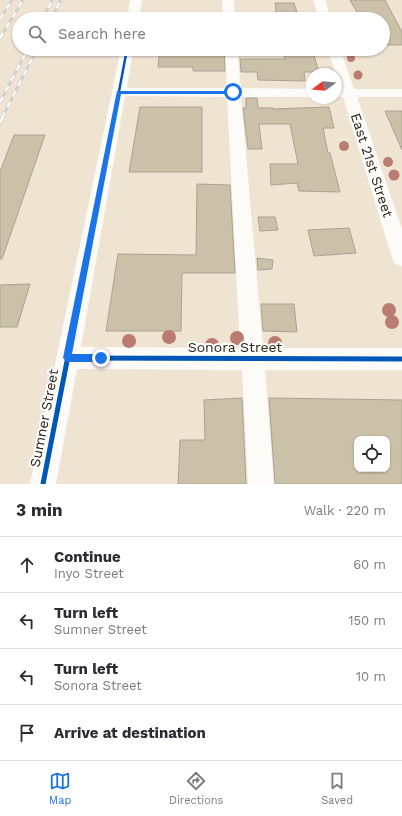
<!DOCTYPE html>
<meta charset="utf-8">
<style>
body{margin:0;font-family:"Work Sans",sans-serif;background:#f7f7f7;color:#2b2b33}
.controls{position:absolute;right:12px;bottom:12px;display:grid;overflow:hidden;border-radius:8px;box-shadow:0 1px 3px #0004}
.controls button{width:36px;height:36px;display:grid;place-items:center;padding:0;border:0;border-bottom:1px solid #e1e1e2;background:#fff;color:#2b2b33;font:20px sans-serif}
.compass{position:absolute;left:306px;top:68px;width:36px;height:36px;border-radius:50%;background:#fff;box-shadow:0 1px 3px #0004;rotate:254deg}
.stop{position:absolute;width:12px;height:12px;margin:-9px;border:3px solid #1a73e8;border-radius:50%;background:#fff}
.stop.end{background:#1a73e8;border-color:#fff;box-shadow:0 1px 4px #0008}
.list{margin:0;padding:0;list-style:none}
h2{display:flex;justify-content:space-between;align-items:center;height:52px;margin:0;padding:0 16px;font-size:17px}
h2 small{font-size:13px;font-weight:400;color:#7c7c81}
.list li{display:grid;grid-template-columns:26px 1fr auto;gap:12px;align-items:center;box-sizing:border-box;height:56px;padding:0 16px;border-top:1px solid #e1e1e2}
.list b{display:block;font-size:15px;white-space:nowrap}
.list p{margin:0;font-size:13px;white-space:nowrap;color:#7c7c81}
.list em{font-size:13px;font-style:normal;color:#7c7c81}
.icon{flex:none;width:22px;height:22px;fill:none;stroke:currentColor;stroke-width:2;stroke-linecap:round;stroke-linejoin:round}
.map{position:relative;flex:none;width:402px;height:484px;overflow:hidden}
.search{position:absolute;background:#fff;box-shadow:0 1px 3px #0004;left:12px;right:12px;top:12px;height:44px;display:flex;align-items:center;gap:10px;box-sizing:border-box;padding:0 14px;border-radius:22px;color:#7c7c81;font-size:15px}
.sheet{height:276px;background:#fff}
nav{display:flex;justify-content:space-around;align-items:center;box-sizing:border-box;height:56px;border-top:1px solid #e1e1e2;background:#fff;font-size:11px;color:#7c7c81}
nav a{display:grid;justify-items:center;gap:2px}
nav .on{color:#1a73e8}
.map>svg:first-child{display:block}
.building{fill:#cac1a8;stroke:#a9a294;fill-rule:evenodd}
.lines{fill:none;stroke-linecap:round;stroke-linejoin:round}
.minor{fill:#fdfbf8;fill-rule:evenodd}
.rail-far1-casing{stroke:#d4d0cb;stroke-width:3}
.rail-casing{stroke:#d4d0cb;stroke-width:4}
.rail-far1{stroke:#fff;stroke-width:2;stroke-dasharray:6;stroke-linecap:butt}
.rail{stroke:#fff;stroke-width:2.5;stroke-dasharray:8;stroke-linecap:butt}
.cycleway-far2-casing{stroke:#fff;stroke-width:4}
.cycleway-far1-casing{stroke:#fff;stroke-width:6}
.cycleway-casing{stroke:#fff;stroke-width:8}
.cycleway-far2{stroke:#0057b8;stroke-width:2.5}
.cycleway-far1{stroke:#0057b8;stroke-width:3.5}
.cycleway{stroke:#0057b8;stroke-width:5}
.tree{fill:#ba7c70}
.route{fill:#1a73e8}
.labels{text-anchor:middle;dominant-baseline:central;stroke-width:4;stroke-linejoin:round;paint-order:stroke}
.street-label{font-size:14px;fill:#2c2418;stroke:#fff}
</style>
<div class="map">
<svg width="402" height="484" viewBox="0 0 402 484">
<rect width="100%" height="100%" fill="#efe3d2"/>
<g class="building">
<path d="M350 0H385L402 32V45H383V19H361Z"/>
<path d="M275 3H294L299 19H277Z"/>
<path d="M160 49H224L225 71H193V67H158Z"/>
<path d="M282 49H312L319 72H304L305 81 258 80 257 72H241L240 59H285Z"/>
<path d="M246 98H257L258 108H273V109L329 107 334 128H323L328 153H330L340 192 299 191 297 183 271 185 270 164H298L290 124H259L262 149H248L243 108H246Z"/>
<path d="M140 107H202V172H129Z"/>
<path d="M385 111H402V150Z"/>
<path d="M14 135H45L2 259H0V172Z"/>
<path d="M197 184 230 185 235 273H182L181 331H106L118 254 196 255Z"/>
<path d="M258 217H275L278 230 260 231Z"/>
<path d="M349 228 356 253 314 256 308 230Z"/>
<path d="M257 258 273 260 272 269 258 270Z"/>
<path d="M30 284 17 327H0V285Z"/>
<path d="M261 304H294L297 332 263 331Z"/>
<path d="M242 398 246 484H178L180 440H205L204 400Z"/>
<path d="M269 398 402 400V484H275ZM357 439H387V469H357Z"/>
</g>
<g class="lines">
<g class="minor">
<path d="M130 0H142L139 19H127Z"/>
<path d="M222 0H234L235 19H223Z"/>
<path d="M313 0H325L331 19H319Z"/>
<path d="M121 49H133L127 88H227L225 49H237L241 88 312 89V97H241L263 348H402V370H265L274 484H248L242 370 77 369 56 484H30ZM125 96 227 97 240 348 81 347Z"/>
<path d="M328 49H340L354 89H402V97H357L402 229V266L395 264 392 258 343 97H336V89H340Z"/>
</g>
<g class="rail-far1-casing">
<g id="rail-far1">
<path d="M0 19 12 0"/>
<path d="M43 19 52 0"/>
<path d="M51 19 61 0"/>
<path d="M0 38 23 0"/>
<path d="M0 102 28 49"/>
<path d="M2 118 37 49"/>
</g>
</g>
<g class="rail-casing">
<path id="rail" d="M0 123 3 117"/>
</g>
<use href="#rail-far1" class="rail-far1"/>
<use href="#rail" class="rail"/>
<g class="cycleway-far2-casing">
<path id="cycleway-far2" d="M114 118 127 49"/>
</g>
<g class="cycleway-far1-casing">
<path id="cycleway-far1" d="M83 275 114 117"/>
</g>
<g class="cycleway-casing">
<g id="cycleway">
<path d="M67 358 402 359"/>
<path d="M43 484 84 274"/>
</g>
</g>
<use href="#cycleway-far2" class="cycleway-far2"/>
<use href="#cycleway-far1" class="cycleway-far1"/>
<use href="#cycleway" class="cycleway"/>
</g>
<g class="tree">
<circle cx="351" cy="58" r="4"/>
<circle cx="358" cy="75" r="4.5"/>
<circle cx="344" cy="146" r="5"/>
<circle cx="388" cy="162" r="5"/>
<circle cx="394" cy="175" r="5.5"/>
<circle cx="389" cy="310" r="7"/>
<circle cx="392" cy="322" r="7"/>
<circle cx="169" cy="337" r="7"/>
<circle cx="237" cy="338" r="7"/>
<circle cx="129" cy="341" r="7"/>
<circle cx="275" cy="343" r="7"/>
<circle cx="212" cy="345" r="7"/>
</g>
<path class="route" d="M117 91H233L236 92 233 94H121L72 354H101L105 358 101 362H67L63 358Z"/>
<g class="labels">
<g class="street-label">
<text transform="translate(372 165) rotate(72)">East 21st Street</text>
<text x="235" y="347">Sonora Street</text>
<text transform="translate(44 418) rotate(-79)">Sumner Street</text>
</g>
</g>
</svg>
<div class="controls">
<button><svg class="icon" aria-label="locate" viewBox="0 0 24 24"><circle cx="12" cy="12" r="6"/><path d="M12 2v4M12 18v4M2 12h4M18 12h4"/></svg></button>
</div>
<svg class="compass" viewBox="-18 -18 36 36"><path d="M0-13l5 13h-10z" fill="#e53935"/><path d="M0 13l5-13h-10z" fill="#7c7c81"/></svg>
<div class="stop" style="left:233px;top:92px"></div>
<div class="stop end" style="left:101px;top:358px"></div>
<div class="search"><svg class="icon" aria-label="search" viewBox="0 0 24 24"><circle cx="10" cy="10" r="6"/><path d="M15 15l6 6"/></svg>Search here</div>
</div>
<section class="sheet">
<h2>3 min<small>Walk · 220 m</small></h2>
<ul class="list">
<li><svg class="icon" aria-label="ahead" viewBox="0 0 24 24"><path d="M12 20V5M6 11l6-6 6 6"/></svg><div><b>Continue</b><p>Inyo Street</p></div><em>60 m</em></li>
<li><svg class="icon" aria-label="left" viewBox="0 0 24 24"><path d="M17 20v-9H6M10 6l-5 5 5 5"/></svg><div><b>Turn left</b><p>Sumner Street</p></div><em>150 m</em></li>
<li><svg class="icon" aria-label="left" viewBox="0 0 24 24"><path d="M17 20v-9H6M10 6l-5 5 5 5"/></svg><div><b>Turn left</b><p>Sonora Street</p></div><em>10 m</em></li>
<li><svg class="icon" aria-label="arrive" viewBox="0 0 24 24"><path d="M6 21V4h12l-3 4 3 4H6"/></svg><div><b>Arrive at destination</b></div></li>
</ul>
</section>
<nav>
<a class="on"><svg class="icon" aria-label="map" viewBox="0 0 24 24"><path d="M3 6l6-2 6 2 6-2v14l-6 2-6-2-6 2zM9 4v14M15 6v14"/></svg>Map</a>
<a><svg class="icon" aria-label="directions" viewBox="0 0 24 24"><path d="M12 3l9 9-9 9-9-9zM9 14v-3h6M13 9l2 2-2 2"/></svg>Directions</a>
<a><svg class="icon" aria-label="saved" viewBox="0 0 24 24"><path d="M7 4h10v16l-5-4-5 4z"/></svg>Saved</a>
</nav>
